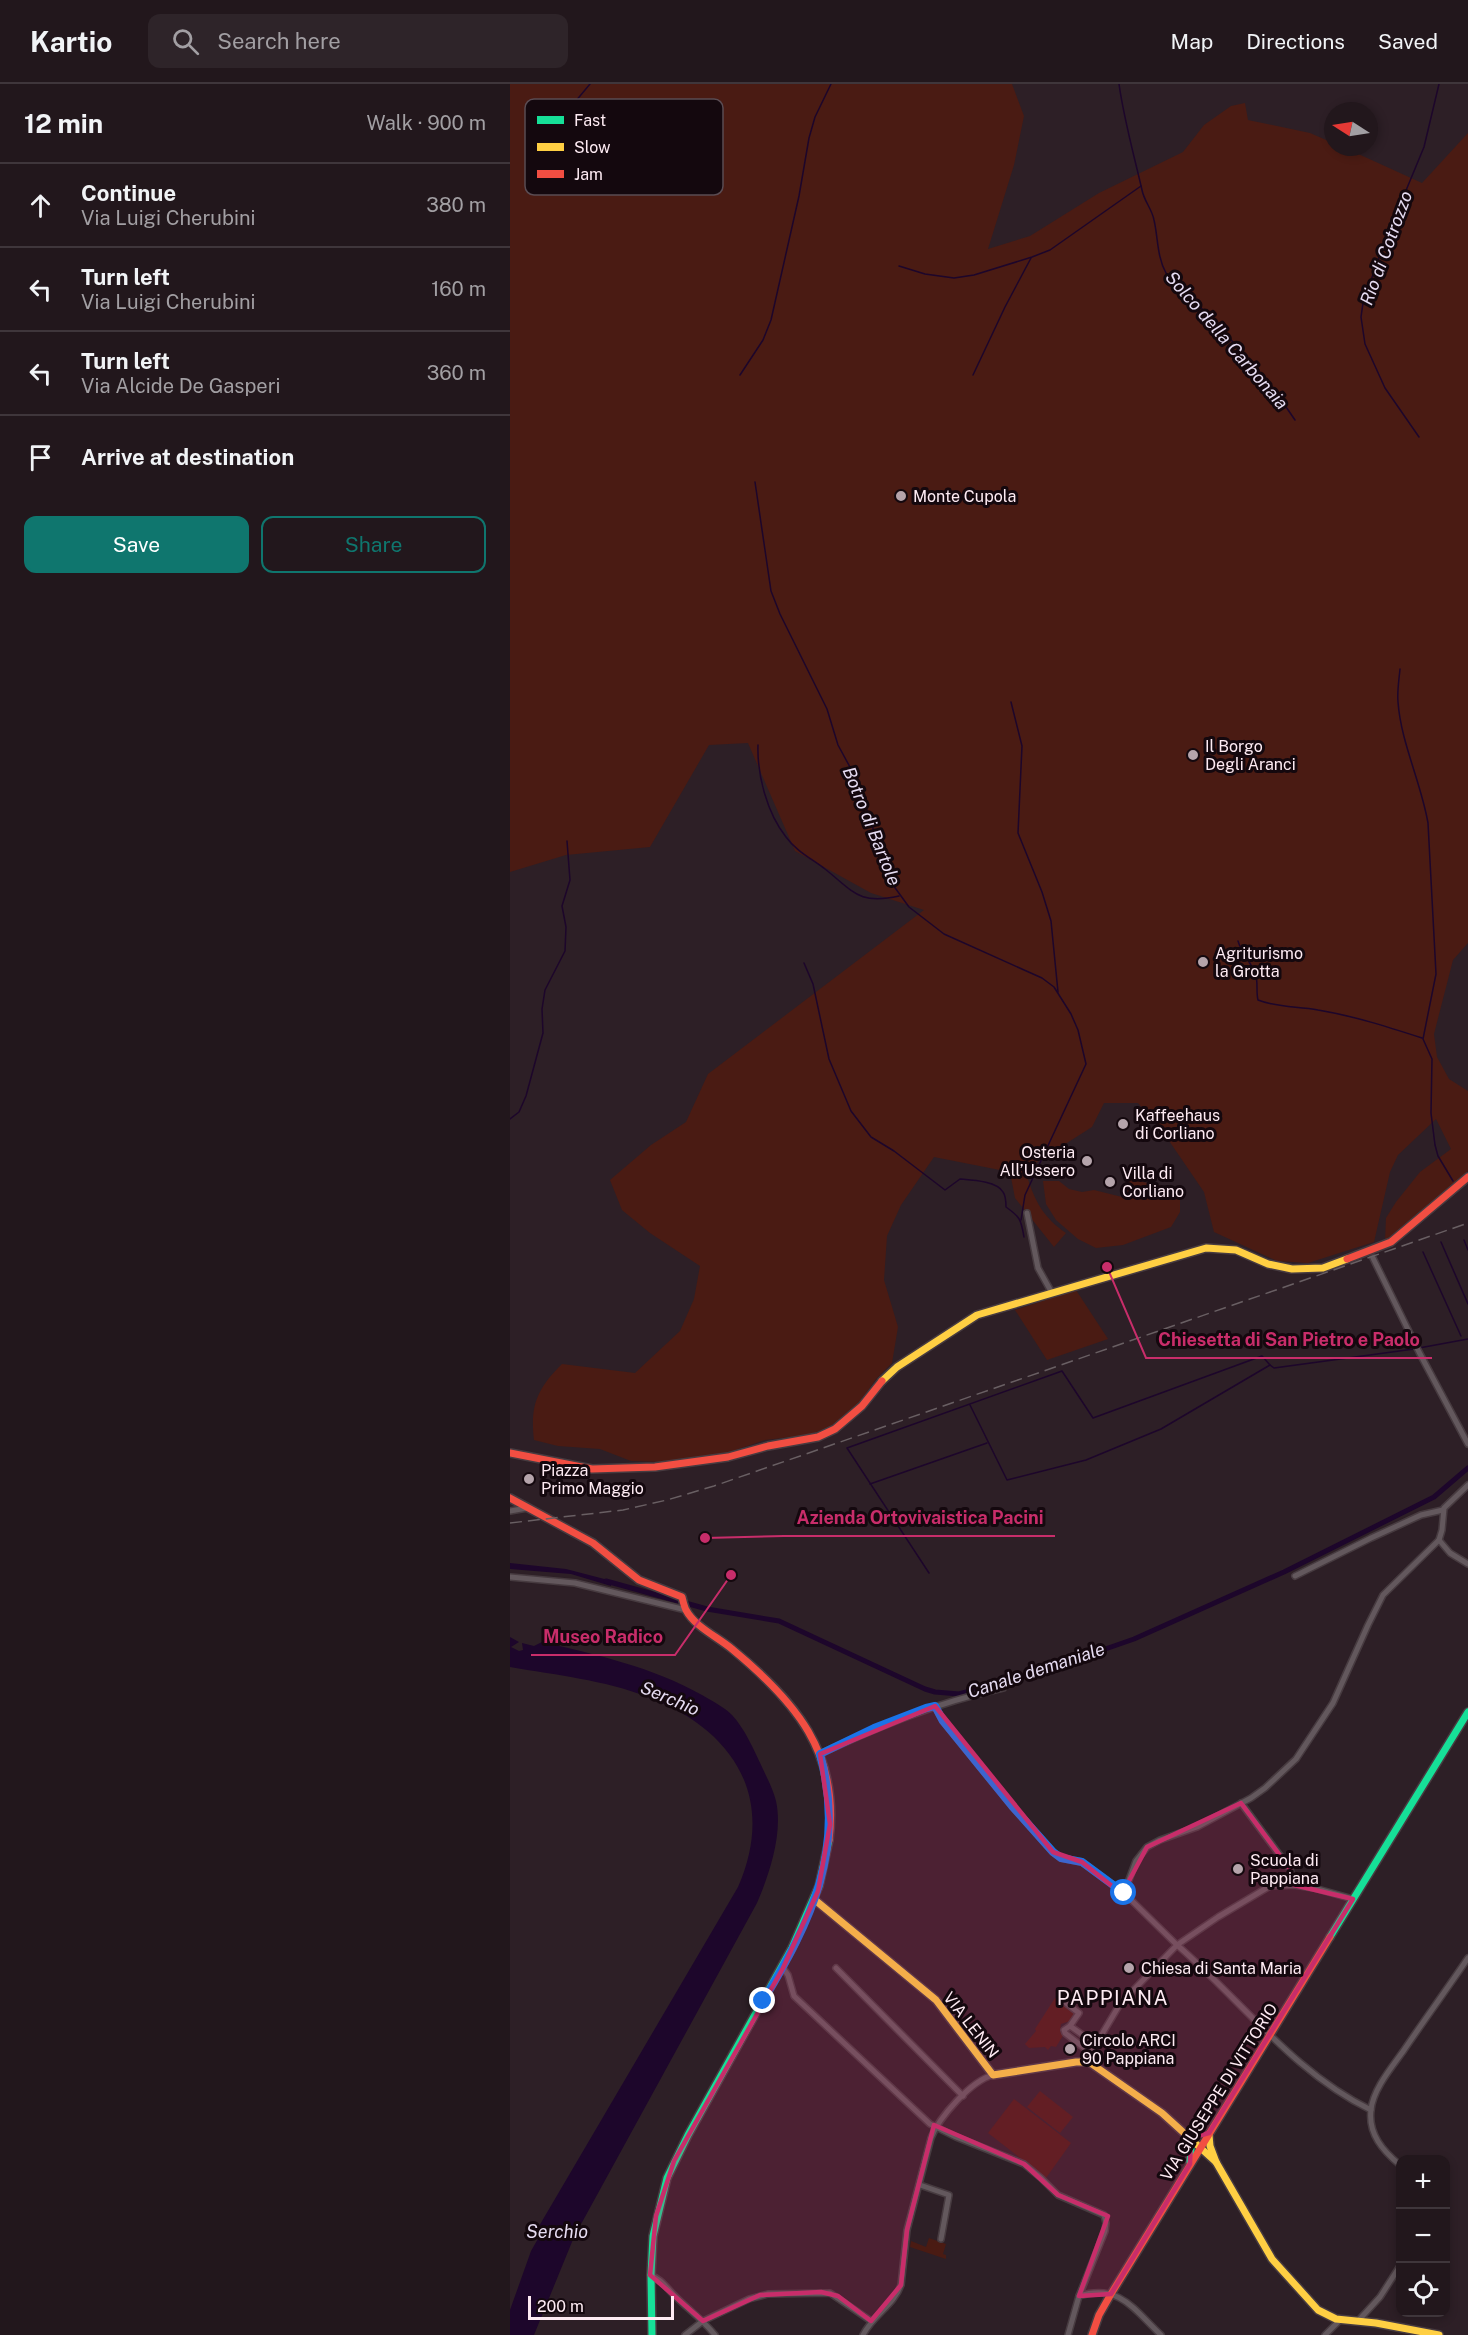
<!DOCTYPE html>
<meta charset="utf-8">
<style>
body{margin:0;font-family:"Public Sans",sans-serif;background:#2e2429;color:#f1f3f6}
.controls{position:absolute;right:18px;bottom:18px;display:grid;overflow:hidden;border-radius:12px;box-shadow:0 3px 9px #0003}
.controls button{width:54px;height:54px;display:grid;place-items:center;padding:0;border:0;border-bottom:2px solid #3f363b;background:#22171c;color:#f1f3f6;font:30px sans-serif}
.compass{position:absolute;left:814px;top:18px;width:54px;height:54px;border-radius:50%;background:#22171c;box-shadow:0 3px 9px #0003;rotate:282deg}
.scale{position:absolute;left:18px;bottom:15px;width:146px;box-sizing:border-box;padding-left:6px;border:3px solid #feebf3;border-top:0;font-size:16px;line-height:21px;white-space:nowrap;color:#feebf3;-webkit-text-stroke:4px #14080e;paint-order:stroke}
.stop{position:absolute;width:18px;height:18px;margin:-14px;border:4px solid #1a73e8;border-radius:50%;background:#fff}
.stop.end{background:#1a73e8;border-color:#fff;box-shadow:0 2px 6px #0008}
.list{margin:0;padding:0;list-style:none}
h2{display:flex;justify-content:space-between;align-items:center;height:78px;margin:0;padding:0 24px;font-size:26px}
h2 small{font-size:20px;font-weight:400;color:#a29fa3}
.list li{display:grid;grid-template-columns:39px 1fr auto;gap:18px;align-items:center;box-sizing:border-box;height:84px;padding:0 24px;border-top:2px solid #3f363b}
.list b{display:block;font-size:22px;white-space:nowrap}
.list p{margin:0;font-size:20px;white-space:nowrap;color:#a29fa3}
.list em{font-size:20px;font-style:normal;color:#a29fa3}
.actions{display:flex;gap:12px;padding:18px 24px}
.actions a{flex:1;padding:14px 0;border:2px solid #0f766e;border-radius:12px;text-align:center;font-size:21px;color:#0f766e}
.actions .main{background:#0f766e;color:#fff}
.icon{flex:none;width:33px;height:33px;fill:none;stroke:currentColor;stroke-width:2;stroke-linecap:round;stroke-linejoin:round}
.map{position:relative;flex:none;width:958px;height:2251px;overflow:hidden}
header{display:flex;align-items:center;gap:36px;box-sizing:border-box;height:84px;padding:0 30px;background:#22171c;border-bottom:2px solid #3f363b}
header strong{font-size:28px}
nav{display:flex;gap:33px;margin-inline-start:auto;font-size:21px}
.search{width:420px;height:54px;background:#2e2429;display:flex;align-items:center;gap:15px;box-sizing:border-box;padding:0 21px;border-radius:12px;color:#a29fa3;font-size:22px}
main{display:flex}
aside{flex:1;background:#22171c}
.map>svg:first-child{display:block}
.green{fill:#4a1b13}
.water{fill:#1d062b}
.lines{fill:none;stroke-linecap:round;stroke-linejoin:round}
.stream{stroke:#1d062b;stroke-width:1.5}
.canal{stroke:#1d062b;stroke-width:5}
.street-casing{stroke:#473b40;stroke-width:8}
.fast-casing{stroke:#473b40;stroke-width:10}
.slow-casing{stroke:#473b40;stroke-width:10}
.jam-casing{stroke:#473b40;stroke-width:10}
.street{stroke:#63585d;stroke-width:5}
.fast{stroke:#16e098;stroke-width:7}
.slow{stroke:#ffcf43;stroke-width:7}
.jam{stroke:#f24e42;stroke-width:7}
.rail{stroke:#695f63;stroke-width:1.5;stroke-dasharray:12 6;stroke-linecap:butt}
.route{stroke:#1a73e8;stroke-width:8}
.marked{fill:#c82d6a;fill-opacity:0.2;stroke:#c82d6a;stroke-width:4.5;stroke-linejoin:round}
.poi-dot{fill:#b5a4ab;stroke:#14080e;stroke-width:2}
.labels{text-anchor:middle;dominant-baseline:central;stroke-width:6;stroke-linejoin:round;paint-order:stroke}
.poi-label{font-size:16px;fill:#feebf3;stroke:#14080e;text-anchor:start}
.street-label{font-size:16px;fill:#feebf3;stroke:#14080e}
.water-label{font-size:18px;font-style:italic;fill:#e6dcf2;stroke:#14080e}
.quarter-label{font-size:20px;letter-spacing:1.5px;fill:#feebf3;stroke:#14080e}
.key{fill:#14080e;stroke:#5a4c53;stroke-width:1.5}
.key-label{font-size:16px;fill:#feebf3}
.leader{fill:none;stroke:#c82d6a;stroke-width:2}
.callout-dot{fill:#c82d6a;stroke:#14080e;stroke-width:2}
.callout-label{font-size:18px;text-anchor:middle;font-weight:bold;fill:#c82d6a;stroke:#14080e;stroke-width:6;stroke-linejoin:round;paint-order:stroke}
</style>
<header>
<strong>Kartio</strong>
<div class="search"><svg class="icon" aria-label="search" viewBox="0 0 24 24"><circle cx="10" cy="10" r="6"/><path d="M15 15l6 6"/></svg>Search here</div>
<nav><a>Map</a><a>Directions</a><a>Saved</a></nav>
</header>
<main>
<aside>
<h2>12 min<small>Walk · 900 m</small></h2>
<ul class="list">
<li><svg class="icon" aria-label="ahead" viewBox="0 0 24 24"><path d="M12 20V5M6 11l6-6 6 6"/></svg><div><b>Continue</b><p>Via Luigi Cherubini</p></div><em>380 m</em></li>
<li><svg class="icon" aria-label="left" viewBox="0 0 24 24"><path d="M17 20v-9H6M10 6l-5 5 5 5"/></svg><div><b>Turn left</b><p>Via Luigi Cherubini</p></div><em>160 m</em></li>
<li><svg class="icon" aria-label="left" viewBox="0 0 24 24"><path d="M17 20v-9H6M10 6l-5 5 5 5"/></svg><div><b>Turn left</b><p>Via Alcide De Gasperi</p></div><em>360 m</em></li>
<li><svg class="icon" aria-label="arrive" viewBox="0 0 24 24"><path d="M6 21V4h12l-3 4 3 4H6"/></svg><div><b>Arrive at destination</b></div></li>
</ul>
<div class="actions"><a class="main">Save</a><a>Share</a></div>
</aside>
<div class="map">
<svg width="958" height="2251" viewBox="0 0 958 2251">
<rect width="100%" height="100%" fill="#2d1f26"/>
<g class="green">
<path d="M0 0H502L514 32 504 81 478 165 520 152 589 109 673 68 694 41 721 22 735 19 738 36 800 49 823 59V63H833L912 99 958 49V859L943 876 924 950 927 973 939 995 958 1007V1087L897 1142 875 1157 876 1134 886 1118 910 1088 941 1065 926 1035 888 1071 880 1088 864 1158 798 1179 767 1177 704 1148 694 1108 651 1045 628 1019H594L582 1043 527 1078 517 1092C525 1118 534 1134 556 1149L544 1163 505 1114 500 1088 424 1073 391 1121 377 1152 374 1196 388 1243 382 1279 366 1295 347 1322 332 1337 300 1351 255 1356 217 1369 156 1378 121 1377 90 1365 48 1362 24 1356C20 1321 27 1305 52 1280L125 1289 170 1247 184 1215 190 1182 140 1149 112 1126 100 1096 141 1061 176 1038 198 990 414 826 361 809 285 767 238 659 199 661 140 763 56 771 0 788Z"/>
<path d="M619 1095 666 1105 670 1112V1128L661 1143 613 1161 586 1164 568 1155 546 1136 536 1120 533 1097H549L559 1105 572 1108 584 1106 612 1113Z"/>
<path d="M566 1206 598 1255 537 1276 505 1226Z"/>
<path d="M545 1914 566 1929 560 1937 551 1940 550 1947 554 1950 546 1963 541 1962 538 1966 535 1963 519 1964 515 1960 526 1947 525 1945Z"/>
<path d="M530 2007 563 2033 550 2049 517 2023Z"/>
<path d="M504 2015 561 2059 536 2094 478 2049Z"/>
<path d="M419 2154 436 2160 433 2170 436 2171V2175L400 2163 401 2157 416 2163Z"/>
</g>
<g class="water">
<path d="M0 1479 56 1485 102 1497 101 1502 61 1490 0 1485Z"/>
<path d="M0 1553 9 1558 1 1563 9 1567 13 1566 12 1559 24 1562 32 1558C88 1571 142 1583 192 1611 202 1617 214 1623 222 1631 235 1645 244 1666 252 1683 257 1694 263 1705 266 1717 273 1749 260 1789 247 1819L64 2153 24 2251H0V2226L21 2167 29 2153 25 2149 228 1803C267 1714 224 1646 138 1613 94 1596 46 1591 0 1583Z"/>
</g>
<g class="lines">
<g class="stream">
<path d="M609 0C614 36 624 71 632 106 634 117 642 125 644 136 648 153 647 173 656 189 667 205 684 216 698 231 729 264 760 298 785 336"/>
<path d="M23 52 47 30 65 18 80 0"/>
<path d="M389 182 415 190 444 194 464 191 522 173 540 166 631 102"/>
<path d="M230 291 253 256 261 236 289 112 299 54 305 33 321 0"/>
<path d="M463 291 495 223 521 174"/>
<path d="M909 353 875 304 855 260 851 233 853 219 873 162 914 63 929 0"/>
<path d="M245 398 261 507 270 530 317 625 328 661 347 696 378 790 383 801 399 823 434 850 532 894 544 903 561 930 568 946 576 980 515 1111 511 1136"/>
<path d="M890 585C889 596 887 607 888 618 891 659 911 698 918 739L926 890 913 955 922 975 921 1029 925 1061 928 1072 943 1097"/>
<path d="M501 618 512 662 508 749 532 808 541 837 548 908"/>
<path d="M248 661C247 691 257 729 276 753 286 767 302 775 315 785 344 808 349 821 389 812"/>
<path d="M728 857C732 871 743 880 746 892 748 900 746 908 748 916 768 924 788 922 808 926 844 932 878 943 912 954"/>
<path d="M294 879 303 900 319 975 341 1027 361 1053 384 1067 435 1106 450 1095C461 1096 487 1097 493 1108 496 1112 496 1118 496 1123 510 1133 511 1135 514 1153"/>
<path d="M0 1035 9 1028 16 1012 33 949 32 925 35 906 55 867 56 843 52 822 60 796 57 757"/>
<path d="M954 1156 958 1166"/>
<path d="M931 1158 958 1220"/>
<path d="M913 1168 951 1252"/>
<path d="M909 1264 958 1255"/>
<path d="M460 1321 497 1396 576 1376 651 1345 760 1281 764 1284 904 1265"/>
<path d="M360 1400 477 1359"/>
<path d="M419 1489 337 1364 552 1287 583 1334 752 1272 760 1281"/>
</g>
<path class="canal" d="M96 1497 197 1525 269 1537 415 1605 425 1608 449 1610 538 1585 624 1555 774 1488 924 1413 958 1384"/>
<g class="street-casing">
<g id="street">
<path d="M517 1129 528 1184 542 1209"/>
<path d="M863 1174 909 1268 958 1360"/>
<path d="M0 1427 17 1424"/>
<path d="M929 1456 940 1469 958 1480"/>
<path d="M785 1492 861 1454 911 1431 933 1426"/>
<path d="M0 1493 65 1499 176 1526"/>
<path d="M425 1622 433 1637 502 1722 543 1768 551 1774 572 1778 614 1809"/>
<path d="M310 1670C372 1641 426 1619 493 1604"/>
<path d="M731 1719 780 1785 784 1801"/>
<path d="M843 1815 804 1804 784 1801 760 1802 708 1833 667 1861C731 1916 784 1989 861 2026"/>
<path d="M273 1884 278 1891 284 1912 420 2040 446 2053 514 2080 531 2094 548 2111 594 2131 596 2139 595 2147 569 2212C610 2199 625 2227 651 2251"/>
<path d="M326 1884 453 2012"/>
<path d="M551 1915 569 1929 560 1942"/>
<path d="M582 1970 555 1949 554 1946 560 1942 587 1961"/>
<path d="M576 1977 610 1920 667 1861 614 1809 626 1777 637 1763 650 1756 687 1743 741 1714 755 1704 786 1675 823 1619 858 1541 873 1511 929 1456 932 1446 934 1424 958 1401"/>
<path d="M890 2081C873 2067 858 2050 861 2026 863 2005 882 1983 894 1966 915 1935 937 1905 958 1874"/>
<path d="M410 2101 439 2111 431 2155"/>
<path d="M140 2191C152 2195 157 2205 166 2213 180 2227 192 2235 205 2251"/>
<path d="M848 2237 870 2213 890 2182"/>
<path d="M175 2251 193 2237 239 2215 258 2210 320 2209 361 2237"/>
<path d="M353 2251C362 2232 384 2221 391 2201L397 2146 421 2054C429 2033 461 1997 483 1991"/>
<path d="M558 2251 569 2212"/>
<path d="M815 2251 830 2236"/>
</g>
</g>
<g class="fast-casing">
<g id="fast">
<path d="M820 1853 958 1628"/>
<path d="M677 2053 681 2065 680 2078"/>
<path d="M142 2251 141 2191 143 2152 157 2094 178 2051 282 1864 309 1802 319 1756"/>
</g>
</g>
<g class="slow-casing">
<g id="slow">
<path d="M372 1297 387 1283 467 1231 696 1164 726 1166 758 1180 782 1185 813 1184 837 1175"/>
<path d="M305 1816 426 1916 483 1991 566 1978H579L652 2029 706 2078"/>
<path d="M699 2051 700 2062 706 2078 762 2175 808 2226 826 2235 866 2239 929 2251"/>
</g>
</g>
<g class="jam-casing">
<g id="jam">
<path d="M837 1175 881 1158 958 1093"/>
<path d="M0 1369 82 1385 145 1383 218 1373 258 1362 308 1353 325 1345 352 1322 372 1297"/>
<path d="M0 1414 83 1459 129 1496 172 1513C173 1517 174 1522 176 1526 185 1543 208 1553 222 1565 285 1617 330 1669 319 1756"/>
<path d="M582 2251 589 2231 601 2210 820 1853"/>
</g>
</g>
<use href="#street" class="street"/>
<use href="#fast" class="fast"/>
<use href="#slow" class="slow"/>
<use href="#jam" class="jam"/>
<path class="rail" d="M0 1439 113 1426 157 1416 204 1402 958 1139"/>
</g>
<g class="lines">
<path class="route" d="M253 1917C302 1836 336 1765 310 1670L364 1644 416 1624 425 1622 433 1637 502 1722 543 1768 551 1774 572 1778 614 1809"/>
</g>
<path class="marked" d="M425 1622 543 1768 572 1778 612 1810 637 1763 731 1719 780 1785 784 1801 843 1815 699 2049 681 2054 680 2080 601 2210 569 2212 598 2132 548 2111 514 2080 424 2041 397 2146 391 2201 361 2237 328 2212 311 2208 250 2211 193 2237 140 2191 146 2132 164 2077 273 1884 308 1807 320 1740 310 1670Z"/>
<g class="poi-dot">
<circle cx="391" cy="412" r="6"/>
<circle cx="683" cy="671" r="6"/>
<circle cx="693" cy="878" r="6"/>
<circle cx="613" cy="1040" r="6"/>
<circle cx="577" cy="1077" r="6"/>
<circle cx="600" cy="1098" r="6"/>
<circle cx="19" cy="1395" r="6"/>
<circle cx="728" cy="1785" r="6"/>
<circle cx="619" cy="1884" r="6"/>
<circle cx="560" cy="1965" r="6"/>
</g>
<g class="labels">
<g class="poi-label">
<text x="403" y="412">Monte Cupola</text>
<text x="695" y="662">Il Borgo<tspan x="695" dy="18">Degli Aranci</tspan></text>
<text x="705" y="869">Agriturismo<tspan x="705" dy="18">la Grotta</tspan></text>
<text x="625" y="1031">Kaffeehaus<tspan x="625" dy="18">di Corliano</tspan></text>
<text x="565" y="1068" text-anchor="end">Osteria<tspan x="565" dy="18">All’Ussero</tspan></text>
<text x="612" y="1089">Villa di<tspan x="612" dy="18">Corliano</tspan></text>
<text x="31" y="1386">Piazza<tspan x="31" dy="18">Primo Maggio</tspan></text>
<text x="740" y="1776">Scuola di<tspan x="740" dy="18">Pappiana</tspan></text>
<text x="631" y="1884">Chiesa di Santa Maria</text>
<text x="572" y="1956">Circolo ARCI<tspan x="572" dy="18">90 Pappiana</tspan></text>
</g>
<g class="street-label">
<text transform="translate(461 1941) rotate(52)">VIA LENIN</text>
<text transform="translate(709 2008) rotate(-58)">VIA GIUSEPPE DI VITTORIO</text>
</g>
<g class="water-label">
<text transform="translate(876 164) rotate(-70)">Rio di Cotrozzo</text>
<text transform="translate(717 256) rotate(49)">Solco della Carbonaia</text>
<text transform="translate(362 742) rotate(68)">Botro di Bartole</text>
<text transform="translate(526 1586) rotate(-18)">Canale demaniale</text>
<text transform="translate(160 1614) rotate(23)">Serchio</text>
<text x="47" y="2147">Serchio</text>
</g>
<g class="quarter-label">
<text x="603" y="1914">PAPPIANA</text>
</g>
</g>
<rect x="15" y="15" width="198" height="96" rx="9" class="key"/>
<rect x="27" y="32" width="27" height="8" fill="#16e098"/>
<rect x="27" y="59" width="27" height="8" fill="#ffcf43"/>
<rect x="27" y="86" width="27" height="8" fill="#f24e42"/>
<g class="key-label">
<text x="64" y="42">Fast</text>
<text x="64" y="69">Slow</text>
<text x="64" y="96">Jam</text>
</g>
<path class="leader" d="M597 1183L636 1274H922M195 1454L274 1452H545M221 1491L165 1571H21"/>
<g class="callout-dot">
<circle cx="597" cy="1183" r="6"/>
<circle cx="195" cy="1454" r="6"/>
<circle cx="221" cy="1491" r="6"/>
</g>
<g class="callout-label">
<text x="779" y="1262">Chiesetta di San Pietro e Paolo</text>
<text x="410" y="1440">Azienda Ortovivaistica Pacini</text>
<text x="93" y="1559">Museo Radico</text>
</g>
</svg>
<div class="controls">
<button>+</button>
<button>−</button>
<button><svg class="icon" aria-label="locate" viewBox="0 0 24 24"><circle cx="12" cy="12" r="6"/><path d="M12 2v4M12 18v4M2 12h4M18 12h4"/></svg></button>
</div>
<svg class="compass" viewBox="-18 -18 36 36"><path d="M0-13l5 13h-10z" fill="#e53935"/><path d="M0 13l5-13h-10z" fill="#a29fa3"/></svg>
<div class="scale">200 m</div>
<div class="stop" style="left:614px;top:1809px"></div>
<div class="stop end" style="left:253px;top:1917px"></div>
</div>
</main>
